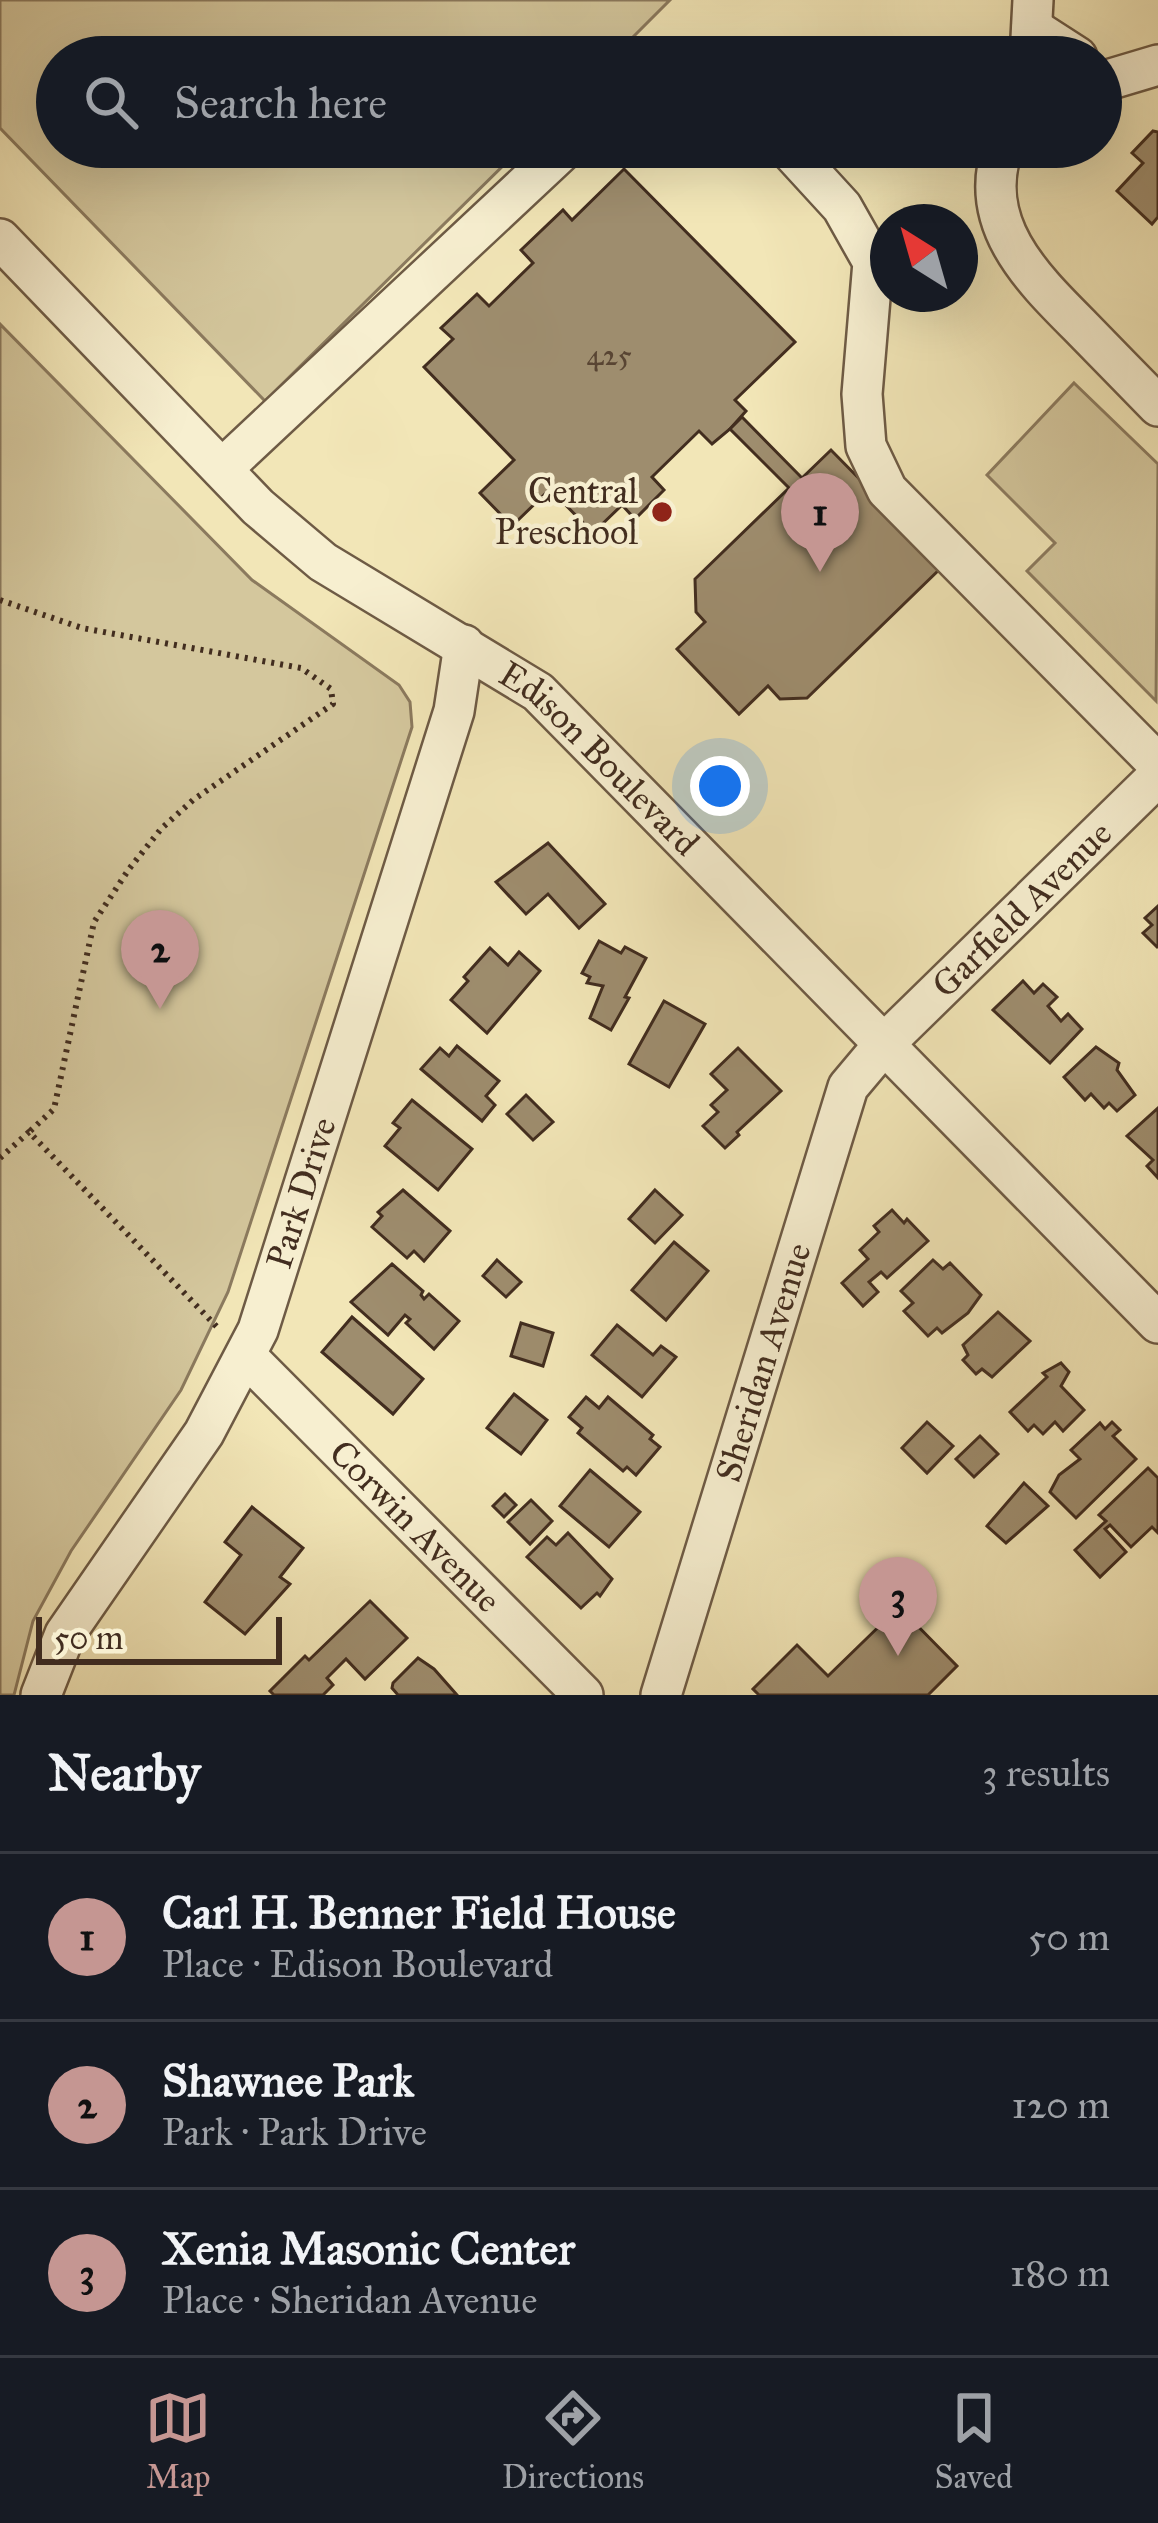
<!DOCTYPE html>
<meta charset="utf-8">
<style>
body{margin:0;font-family:"IM FELL Great Primer",serif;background:#242831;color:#f1f3f6}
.compass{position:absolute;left:870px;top:204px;width:108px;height:108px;border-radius:50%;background:#171b24;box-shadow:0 12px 48px #0002;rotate:323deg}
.scale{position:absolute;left:36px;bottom:30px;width:246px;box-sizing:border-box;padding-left:12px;border:6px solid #422d1f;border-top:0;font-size:33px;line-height:42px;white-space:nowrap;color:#422d1f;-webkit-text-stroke:9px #f7efd0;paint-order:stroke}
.you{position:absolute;left:720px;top:786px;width:42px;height:42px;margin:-30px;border:9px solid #fff;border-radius:50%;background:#1a73e8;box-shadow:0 0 0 18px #1a73e833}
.badge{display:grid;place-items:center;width:78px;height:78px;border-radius:50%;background:#c59692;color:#111;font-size:39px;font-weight:700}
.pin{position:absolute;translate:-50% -99px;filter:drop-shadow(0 3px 6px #0008)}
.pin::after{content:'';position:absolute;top:63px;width:42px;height:36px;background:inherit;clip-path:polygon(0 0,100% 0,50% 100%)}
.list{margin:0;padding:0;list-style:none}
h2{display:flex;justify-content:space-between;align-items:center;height:156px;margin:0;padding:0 48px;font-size:51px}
h2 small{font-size:39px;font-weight:400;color:#9ea1a6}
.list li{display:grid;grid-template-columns:78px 1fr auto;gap:36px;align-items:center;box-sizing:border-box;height:168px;padding:0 48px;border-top:3px solid #363941}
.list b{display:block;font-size:45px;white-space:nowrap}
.list p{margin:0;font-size:39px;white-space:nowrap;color:#9ea1a6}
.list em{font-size:39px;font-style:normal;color:#9ea1a6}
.icon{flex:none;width:66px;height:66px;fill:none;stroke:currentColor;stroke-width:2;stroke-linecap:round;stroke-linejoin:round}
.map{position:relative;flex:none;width:1158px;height:1695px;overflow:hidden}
.search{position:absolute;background:#171b24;box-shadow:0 12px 48px #0002;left:36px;right:36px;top:36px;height:132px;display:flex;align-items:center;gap:30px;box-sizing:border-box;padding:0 42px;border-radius:66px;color:#9ea1a6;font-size:45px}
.sheet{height:660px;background:#171b24}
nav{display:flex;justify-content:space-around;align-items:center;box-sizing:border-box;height:168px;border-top:3px solid #363941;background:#171b24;font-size:33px;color:#9ea1a6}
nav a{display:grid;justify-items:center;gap:6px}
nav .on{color:#c59692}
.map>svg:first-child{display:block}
.green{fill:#d4c79d;stroke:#8b7a5e;stroke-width:3}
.building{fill:#9e8d6e;stroke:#422d1f;stroke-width:3}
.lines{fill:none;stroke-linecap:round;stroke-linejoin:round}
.minor-casing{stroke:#6e5b45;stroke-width:44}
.path{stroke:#422d1f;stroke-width:6;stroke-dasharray:3 6;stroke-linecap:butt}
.minor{stroke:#f7efd0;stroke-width:39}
.poi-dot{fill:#8f2418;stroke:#f7efd0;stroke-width:4.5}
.labels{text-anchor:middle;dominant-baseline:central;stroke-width:9;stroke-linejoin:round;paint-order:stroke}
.number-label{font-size:30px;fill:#594533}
.poi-label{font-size:36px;fill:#422d1f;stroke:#f7efd0;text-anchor:end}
.street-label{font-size:36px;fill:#422d1f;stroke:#f7efd0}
</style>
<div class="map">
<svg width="1158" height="1695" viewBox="0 0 1158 1695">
<rect width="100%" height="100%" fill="#f2e6b7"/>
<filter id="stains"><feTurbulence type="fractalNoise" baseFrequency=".00167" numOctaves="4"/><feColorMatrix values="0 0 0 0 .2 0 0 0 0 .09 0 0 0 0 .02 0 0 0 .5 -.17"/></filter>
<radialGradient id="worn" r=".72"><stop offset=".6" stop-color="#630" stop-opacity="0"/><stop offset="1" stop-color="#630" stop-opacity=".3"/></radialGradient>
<g class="green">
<path d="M0 0H670L613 57H57V147H522L265 401 0 128Z"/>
<path d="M0 324 252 580 399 685 410 702 412 727 228 1292 181 1390 71 1551 33 1621 14 1695H0Z"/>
<path d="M1074 383 1158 464 1156 701 1027 571 1055 543 987 475Z"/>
</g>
<g class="building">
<path d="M1153 131 1158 132V217L1152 224 1117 191 1143 163 1132 153Z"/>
<path d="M624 169 795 342 735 400 746 411 730 429 712 444 699 431 652 477 664 490 635 519 622 505 593 533 550 489 512 526 480 493 514 460 424 367 453 339 441 328 477 294 489 306 533 263 521 250 563 210 572 220Z"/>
<path d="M742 417 802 478 831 450 944 565 807 698 780 699 768 686 739 714 677 649 705 622 696 612 695 579 789 488 730 429Z"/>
<path d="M548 843 605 904 579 928 548 894 526 914 496 882Z"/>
<path d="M1158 906V946L1157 947 1143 933 1152 925 1145 918Z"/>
<path d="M599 941 621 953 625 947 646 958 625 997 629 998 611 1030 590 1018 603 986 587 983 590 977 582 973Z"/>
<path d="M490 948 508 965 519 952 540 971 487 1033 451 1000 468 981 464 977Z"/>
<path d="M1023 981 1034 993 1043 984 1057 997 1048 1006 1061 1021 1068 1014 1082 1029 1050 1063 993 1010Z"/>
<path d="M664 1001 705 1024 669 1087 629 1064Z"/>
<path d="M457 1046 499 1081 486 1096 495 1105 482 1121 421 1069 440 1048 449 1056Z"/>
<path d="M1096 1047 1119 1063 1117 1070 1135 1095 1117 1111 1109 1103 1104 1108 1091 1094 1085 1100 1064 1077Z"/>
<path d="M738 1048 781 1091 737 1132 739 1135 725 1148 703 1126 718 1112 711 1105 727 1090 711 1074Z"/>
<path d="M526 1095 553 1122 533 1140 507 1114Z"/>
<path d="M412 1100 472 1149 438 1190 385 1146 400 1128 393 1123Z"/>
<path d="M1158 1108V1178L1147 1166 1153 1160 1127 1136Z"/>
<path d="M403 1190 450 1231 424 1261 414 1251 407 1258 372 1227 382 1216 378 1212Z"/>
<path d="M655 1190 682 1215 655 1243 629 1219Z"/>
<path d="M892 1210 904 1223 907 1219 928 1241 887 1278 881 1272 869 1282 878 1292 863 1306 842 1283 868 1259 860 1250 879 1232 874 1226Z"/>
<path d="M674 1242 708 1271 666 1320 632 1290Z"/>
<path d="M497 1260 521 1282 506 1297 483 1276Z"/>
<path d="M933 1260 943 1269 950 1263 981 1295 968 1313 942 1333 937 1328 928 1336 904 1311 913 1303 901 1291Z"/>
<path d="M392 1264 423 1291 421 1295 424 1299 429 1294 459 1321 434 1349 406 1323 410 1319 405 1315 388 1335 351 1302Z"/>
<path d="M998 1312 1030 1341 992 1377 982 1369 976 1374 963 1360 968 1355 963 1345Z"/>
<path d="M352 1317 423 1379 393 1414 322 1352Z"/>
<path d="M521 1323 553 1333 543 1366 511 1356Z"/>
<path d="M617 1325 653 1355 661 1346 676 1357 642 1397 592 1355Z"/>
<path d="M1061 1363 1069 1372 1061 1386 1084 1410 1063 1431 1055 1422 1043 1434 1034 1425 1028 1431 1010 1412 1047 1377 1043 1373Z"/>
<path d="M514 1394 547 1420 521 1454 487 1428Z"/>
<path d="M586 1397 599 1408 608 1397 653 1435 650 1439 660 1447 636 1475 627 1467 623 1471 578 1433 582 1428 569 1417Z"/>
<path d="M927 1422 953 1446 927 1473 902 1448Z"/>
<path d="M1112 1422 1120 1430 1113 1436 1136 1459 1076 1518 1050 1492 1059 1475 1080 1459 1071 1450 1100 1423 1105 1429Z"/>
<path d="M980 1436 998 1454 974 1477 956 1459Z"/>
<path d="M1148 1468 1158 1478V1533L1152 1527 1131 1547 1110 1525 1105 1529 1126 1552 1100 1577 1075 1550 1106 1521 1099 1515Z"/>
<path d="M590 1470 640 1512 609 1547 560 1506Z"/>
<path d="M1024 1483 1048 1506 1006 1543 987 1526Z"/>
<path d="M505 1494 516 1505 504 1517 493 1506Z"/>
<path d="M531 1500 552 1521 530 1544 508 1522Z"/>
<path d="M252 1507 303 1548 280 1577 290 1584 245 1634 205 1602 241 1555 225 1542Z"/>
<path d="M568 1533 612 1579 600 1596 597 1593 581 1608 527 1557 547 1537 556 1545Z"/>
<path d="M370 1601 407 1638 365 1679 346 1659 327 1678 333 1685 323 1695H274L270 1691 305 1656 309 1660Z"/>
<path d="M899 1607 957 1666 928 1695H759L753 1689 797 1645 828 1676Z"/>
<path d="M418 1658 434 1669 457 1695H398L392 1688 393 1683Z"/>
</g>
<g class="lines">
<g class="minor-casing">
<g id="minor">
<path d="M1032 28 1077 57"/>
<path d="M1030 57 1033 0"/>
<path d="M1101 82 1158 65"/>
<path d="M787 147 842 207 873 262 862 394 866 446 887 490 1158 764"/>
<path d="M1003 147C976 222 1030 276 1079 325 1105 352 1132 379 1158 406"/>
<path id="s1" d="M0 239 258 507 323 562 538 692 1158 1323"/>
<path d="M222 469 566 147"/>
<path id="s2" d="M246 1356 583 1695"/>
<path id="s3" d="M41 1695 65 1634 204 1433 258 1330 454 711 464 645"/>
<path id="s4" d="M661 1695 848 1087 885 1043 1158 776"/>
</g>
</g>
<g class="path">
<path d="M0 600 82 628 301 668 331 689 333 704 193 800 161 829 129 869 94 922 54 1109 29 1132"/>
<path d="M0 1158 29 1132 218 1328"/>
</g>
<use href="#minor" class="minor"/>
</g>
<circle class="poi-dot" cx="662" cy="512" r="12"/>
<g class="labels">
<g class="number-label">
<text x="609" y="355">425</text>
</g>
<g class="poi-label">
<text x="638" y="491">Central<tspan x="638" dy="41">Preschool</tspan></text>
</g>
<g class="street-label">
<text stroke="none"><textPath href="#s1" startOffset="798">Edison Boulevard</textPath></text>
<text stroke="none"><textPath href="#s4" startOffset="885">Garfield Avenue</textPath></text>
<text stroke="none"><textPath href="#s3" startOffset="570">Park Drive</textPath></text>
<text stroke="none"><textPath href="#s4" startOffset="348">Sheridan Avenue</textPath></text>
<text stroke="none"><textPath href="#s2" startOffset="240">Corwin Avenue</textPath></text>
</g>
</g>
<rect width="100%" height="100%" filter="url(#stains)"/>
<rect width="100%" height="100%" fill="url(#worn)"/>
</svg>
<svg class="compass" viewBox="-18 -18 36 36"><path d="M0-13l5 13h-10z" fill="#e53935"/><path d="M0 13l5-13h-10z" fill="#9ea1a6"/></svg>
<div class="scale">50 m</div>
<div class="you"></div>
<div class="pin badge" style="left:820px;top:572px">1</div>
<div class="pin badge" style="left:160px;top:1009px">2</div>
<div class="pin badge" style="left:898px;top:1656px">3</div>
<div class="search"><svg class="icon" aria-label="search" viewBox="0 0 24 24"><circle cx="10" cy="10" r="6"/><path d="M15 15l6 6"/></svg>Search here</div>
</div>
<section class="sheet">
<h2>Nearby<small>3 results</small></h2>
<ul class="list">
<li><span class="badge">1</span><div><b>Carl H. Benner Field House</b><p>Place · Edison Boulevard</p></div><em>50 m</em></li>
<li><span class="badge">2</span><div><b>Shawnee Park</b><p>Park · Park Drive</p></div><em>120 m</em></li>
<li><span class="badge">3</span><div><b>Xenia Masonic Center</b><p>Place · Sheridan Avenue</p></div><em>180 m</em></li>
</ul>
</section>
<nav>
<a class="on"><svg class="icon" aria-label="map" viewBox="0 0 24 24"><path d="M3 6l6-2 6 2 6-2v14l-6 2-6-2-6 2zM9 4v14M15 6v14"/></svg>Map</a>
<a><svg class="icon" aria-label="directions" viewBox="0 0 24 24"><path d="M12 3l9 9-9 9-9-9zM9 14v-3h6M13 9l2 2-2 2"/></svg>Directions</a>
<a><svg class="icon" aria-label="saved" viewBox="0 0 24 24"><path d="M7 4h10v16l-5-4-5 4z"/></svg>Saved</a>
</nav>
